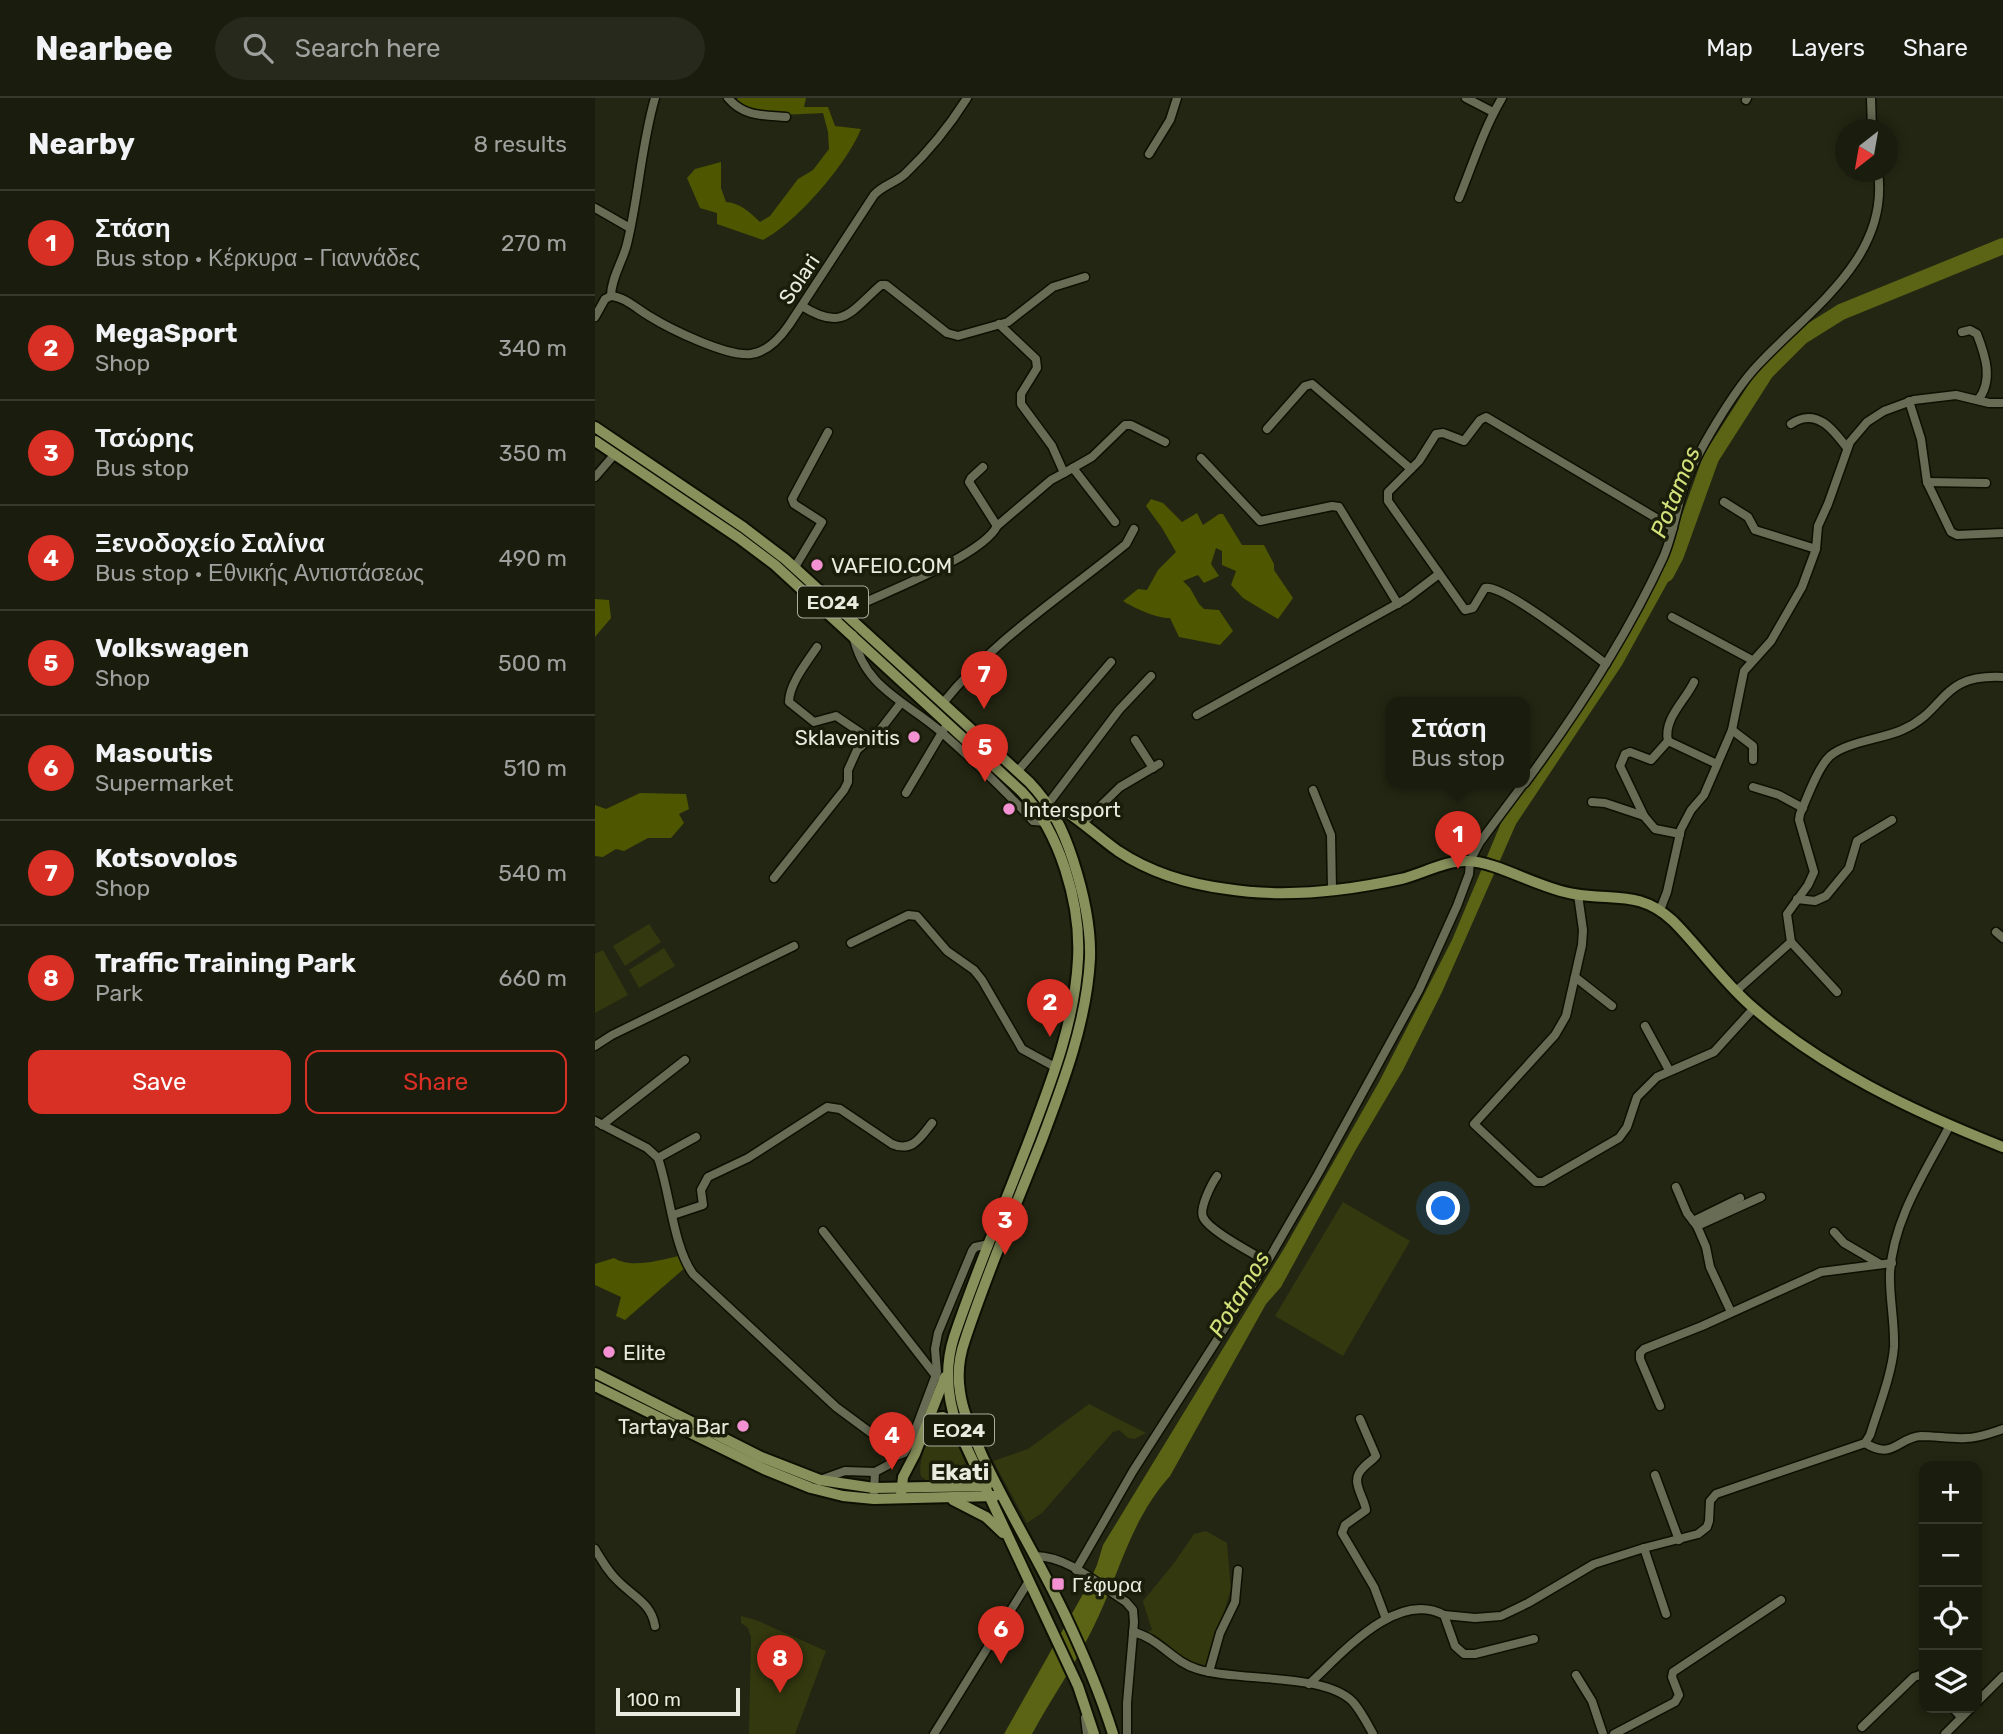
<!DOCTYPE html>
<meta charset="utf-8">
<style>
body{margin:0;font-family:Rubik,sans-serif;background:#27291c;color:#f1f3f6}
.controls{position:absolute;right:21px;bottom:21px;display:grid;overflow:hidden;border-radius:14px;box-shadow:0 4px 10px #0003}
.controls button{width:63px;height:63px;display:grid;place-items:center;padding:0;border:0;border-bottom:2px solid #383a2e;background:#1a1c0e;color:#f1f3f6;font:35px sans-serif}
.compass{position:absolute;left:1240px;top:21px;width:63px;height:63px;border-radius:50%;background:#1a1c0e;box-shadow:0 4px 10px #0003;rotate:211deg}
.scale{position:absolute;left:21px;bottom:18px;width:124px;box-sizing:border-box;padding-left:7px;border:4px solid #e8ebde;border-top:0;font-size:19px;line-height:24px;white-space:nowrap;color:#e8ebde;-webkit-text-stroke:5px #1a1d09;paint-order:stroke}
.you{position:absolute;left:849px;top:1111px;width:24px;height:24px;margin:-18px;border:5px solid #fff;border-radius:50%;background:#1a73e8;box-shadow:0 0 0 10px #1a73e833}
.badge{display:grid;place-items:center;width:46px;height:46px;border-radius:50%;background:#d93025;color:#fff;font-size:23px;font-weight:700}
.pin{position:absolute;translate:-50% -58px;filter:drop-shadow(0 2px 4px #0008)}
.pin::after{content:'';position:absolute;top:37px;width:24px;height:21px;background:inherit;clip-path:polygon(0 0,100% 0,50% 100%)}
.popup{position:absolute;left:791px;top:599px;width:144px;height:91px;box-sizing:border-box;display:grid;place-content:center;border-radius:14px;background:#1a1c0e;filter:drop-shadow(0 2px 5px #0005);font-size:23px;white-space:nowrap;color:#9fa19e}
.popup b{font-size:26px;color:#f1f3f6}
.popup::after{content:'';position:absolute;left:50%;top:100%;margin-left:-14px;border:14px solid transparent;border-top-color:#1a1c0e}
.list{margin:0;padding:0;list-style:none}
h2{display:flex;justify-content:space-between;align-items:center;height:91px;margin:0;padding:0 28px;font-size:30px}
h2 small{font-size:23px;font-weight:400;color:#9fa19e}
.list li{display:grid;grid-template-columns:46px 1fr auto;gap:21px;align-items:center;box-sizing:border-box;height:105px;padding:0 28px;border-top:2px solid #383a2e}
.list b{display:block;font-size:26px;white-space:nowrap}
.list p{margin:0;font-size:23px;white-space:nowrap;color:#9fa19e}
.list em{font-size:23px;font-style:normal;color:#9fa19e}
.actions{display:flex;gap:14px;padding:21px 28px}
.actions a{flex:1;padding:16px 0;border:2px solid #d93025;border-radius:14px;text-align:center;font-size:24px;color:#d93025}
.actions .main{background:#d93025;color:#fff}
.icon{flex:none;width:38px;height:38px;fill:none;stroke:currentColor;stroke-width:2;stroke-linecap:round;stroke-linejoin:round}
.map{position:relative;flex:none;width:1408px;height:1636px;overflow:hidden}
header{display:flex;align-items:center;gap:42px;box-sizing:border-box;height:98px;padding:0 35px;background:#1a1c0e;border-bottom:2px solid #383a2e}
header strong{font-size:33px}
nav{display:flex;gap:38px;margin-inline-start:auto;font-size:24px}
.search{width:490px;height:63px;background:#27291c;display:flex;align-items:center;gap:18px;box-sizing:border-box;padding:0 24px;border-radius:38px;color:#9fa19e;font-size:26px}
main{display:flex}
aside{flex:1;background:#1a1c0e}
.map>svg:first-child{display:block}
.green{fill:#33380f}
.forest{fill:#4e5600}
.water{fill:#5b6315}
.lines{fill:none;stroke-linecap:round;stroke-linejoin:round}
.river{stroke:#5b6315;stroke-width:16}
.minor-casing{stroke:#0d0f00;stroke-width:11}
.major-casing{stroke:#0d0f00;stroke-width:14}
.minor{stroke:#686c55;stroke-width:8}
.major{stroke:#88905c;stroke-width:10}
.poi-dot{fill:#f491d3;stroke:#1a1d09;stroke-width:2.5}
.labels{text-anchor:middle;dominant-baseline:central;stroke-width:7;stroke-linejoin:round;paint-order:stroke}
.shield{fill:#1a1d09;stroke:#aaad9e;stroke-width:2}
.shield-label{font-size:19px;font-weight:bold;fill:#e8ebde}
.street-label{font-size:21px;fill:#e8ebde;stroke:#1a1d09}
.poi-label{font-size:21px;fill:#e8ebde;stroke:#1a1d09;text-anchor:start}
.water-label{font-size:23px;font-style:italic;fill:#d3e17a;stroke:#1a1d09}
.neighbourhood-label{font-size:23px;font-weight:bold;fill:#e8ebde;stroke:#1a1d09}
</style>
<header>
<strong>Nearbee</strong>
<div class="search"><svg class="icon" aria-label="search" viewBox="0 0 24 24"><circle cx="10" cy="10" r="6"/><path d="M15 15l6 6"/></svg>Search here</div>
<nav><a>Map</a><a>Layers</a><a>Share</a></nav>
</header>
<main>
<aside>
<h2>Nearby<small>8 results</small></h2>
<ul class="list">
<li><span class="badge">1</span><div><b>Στάση</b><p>Bus stop · Κέρκυρα - Γιαννάδες</p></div><em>270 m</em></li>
<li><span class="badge">2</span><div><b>MegaSport</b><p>Shop</p></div><em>340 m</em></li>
<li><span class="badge">3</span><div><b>Τσώρης</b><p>Bus stop</p></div><em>350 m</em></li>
<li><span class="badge">4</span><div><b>Ξενοδοχείο Σαλίνα</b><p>Bus stop · Εθνικής Αντιστάσεως</p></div><em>490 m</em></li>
<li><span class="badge">5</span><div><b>Volkswagen</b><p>Shop</p></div><em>500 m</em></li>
<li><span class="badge">6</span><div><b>Masoutis</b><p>Supermarket</p></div><em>510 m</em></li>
<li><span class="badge">7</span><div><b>Kotsovolos</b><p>Shop</p></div><em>540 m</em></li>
<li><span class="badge">8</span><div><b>Traffic Training Park</b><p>Park</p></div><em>660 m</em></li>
</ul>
<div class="actions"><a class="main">Save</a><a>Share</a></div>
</aside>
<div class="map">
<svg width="1408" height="1636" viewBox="0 0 1408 1636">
<rect width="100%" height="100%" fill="#232612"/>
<g class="green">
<path d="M54 826 66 844 30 868 18 848Z"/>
<path d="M69 850 80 868 44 890 34 872Z"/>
<path d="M8 852 33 897 0 915V856Z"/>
<path d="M748 1104 815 1143 748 1258 680 1218Z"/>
<path d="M494 1306 551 1335 540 1341 533 1340 524 1332 518 1334 447 1415 432 1425 398 1363 433 1351Z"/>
<path d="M345 1325 356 1331 378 1383 333 1384 326 1378C322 1366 334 1330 345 1325Z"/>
<path d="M611 1433 632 1445 636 1491 612 1571C587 1564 574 1545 552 1534L557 1532 549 1507 548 1503 579 1465 599 1436Z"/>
<path d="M146 1518 161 1522 231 1553 200 1636H154L156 1539 153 1530 146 1525Z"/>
</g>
<g class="forest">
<path d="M143 0H211L209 9H233L240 28 266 31C252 66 201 125 168 142L122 126V115L105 110 92 80 100 71 126 64V90L131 104C146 105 154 114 165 124L175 118 203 81 218 72 234 51 233 34 228 15C201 16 164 21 141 3Z"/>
<path d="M556 401 568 405 587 424 602 415 608 427 624 416H628L647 447H669L679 466V472L698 500 683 521 648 500 636 487 641 473 627 467V453L621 450 616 466 624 478 609 485 603 477 588 483 595 490 604 506 609 511 624 512 638 533 625 547 584 539 575 520C563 521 539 510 528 503L543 491 552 492 563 472 581 454 567 430 551 408Z"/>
<path d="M0 501 14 502 16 520 0 539Z"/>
<path d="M45 695 91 696 94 711 84 716 89 725 76 740H53L29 753 21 751 8 759 0 758V707L11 711Z"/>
<path d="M84 1158 92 1168 30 1222 21 1218 26 1199 0 1187V1166L19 1160C36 1171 65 1162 84 1158Z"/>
</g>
<path class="water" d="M1081 457 1085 462 1027 567 921 726 847 894 808 972 760 1053 686 1189 671 1206 575 1378C533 1425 524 1479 497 1532 479 1568 456 1601 437 1636H409L492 1489 502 1467 508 1447 690 1149 784 984 857 842 906 725 1013 569 1073 462Z"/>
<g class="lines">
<path class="river" d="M1071 476 1081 457 1116 360 1171 274 1206 239 1246 214 1408 148"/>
<g class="minor-casing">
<g id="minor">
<path d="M133 0C149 19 168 17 191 19"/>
<path d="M871 0 898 14"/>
<path d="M1276 0 1277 32"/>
<path d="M1151 2 1152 0"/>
<path d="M554 56 575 22 582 0"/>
<path d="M864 100C878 66 888 32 907 0"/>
<path d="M0 110 35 130"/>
<path d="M16 198C30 199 42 211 54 218 75 231 132 259 156 256 172 254 185 240 194 227L279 97C288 87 300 85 310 76 333 54 355 27 372 0"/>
<path d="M16 198C16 180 28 163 32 146 44 97 46 48 60 0"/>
<path d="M207 208C248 234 255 214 286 187H291L352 235 363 238 413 224 458 189 490 179"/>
<path d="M0 219 10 201 16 198"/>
<path d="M1367 234 1375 232 1382 236C1390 257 1399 282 1383 302"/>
<path d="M1314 303 1326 341 1332 384 1356 434 1362 437 1408 435"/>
<path d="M1196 326C1221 309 1238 331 1252 350"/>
<path d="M672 331 710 288 717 286 816 371"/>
<path d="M606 360 665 423 737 408 744 409 803 506"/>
<path d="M388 369 376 380 374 384 402 428 456 382 469 375 457 348 426 306V296L442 270 441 261 404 226"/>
<path d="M478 370 520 424"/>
<path d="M469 375 497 359 530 327H536L570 344"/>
<path d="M0 379 19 357"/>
<path d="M1332 384 1391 385"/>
<path d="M1129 404 1153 419 1160 432 1221 451"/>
<path d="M200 469 227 424 199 406 197 401 233 334"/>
<path d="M250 516 260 509C291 494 388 457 402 428"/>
<path d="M1077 519 1157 562"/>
<path d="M258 537C269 590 309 602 345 633 378 662 409 691 438 723L451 724"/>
<path d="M222 549C212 564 194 586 194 604L219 624 241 618 275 641"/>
<path d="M1011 566C992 552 909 486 890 490L878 510 870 512 793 403V394L824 363 841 336 848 335 869 343 885 322 891 319 1078 430"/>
<path d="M348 605C399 541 468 498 531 446L539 431"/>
<path d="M602 617 811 501 844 476"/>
<path d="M1137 632 1158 648V662"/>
<path d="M540 642 558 670"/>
<path d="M1073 643C1068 621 1090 603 1099 584"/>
<path d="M422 674 516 564"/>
<path d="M930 685C982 615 1031 540 1068 460 1078 438 1081 412 1089 389 1100 357 1139 292 1163 267 1214 212 1295 160 1283 74"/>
<path d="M1158 689 1184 697 1208 710"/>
<path d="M718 692 736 737 737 791"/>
<path d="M311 695 349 631"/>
<path d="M997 704 1010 705 1049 718 1060 731 1085 736"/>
<path d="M453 706 524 612 556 578"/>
<path d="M1049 718 1025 668 1030 656 1035 654 1056 662 1073 643 1122 666"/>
<path d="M487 726 525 689 564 666"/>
<path d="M179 780 249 692 253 684V672L262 652 285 632 305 606"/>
<path d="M983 797 988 832 987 847 971 918 960 937 879 1026 941 1084H948L1024 1040 1032 1029 1042 999 1062 979 1119 954 1159 910"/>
<path d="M1202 801 1220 803 1231 798 1254 770 1262 743 1297 722"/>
<path d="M1065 812 1072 794 1086 731 1096 712 1109 697 1137 632 1149 573 1176 543 1207 489 1221 451 1223 428 1233 406 1255 344 1272 324 1289 313 1319 302 1361 297 1394 305H1408"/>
<path d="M1401 834 1408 840"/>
<path d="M1196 844 1242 894"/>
<path d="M256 845 313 817 322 818 352 853 379 872 387 882 427 951 460 969"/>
<path d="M980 879 1017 908"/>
<path d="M1141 893 1196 844 1192 816 1213 787 1219 774 1204 722 1205 716C1212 700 1223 669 1235 658 1251 644 1287 641 1307 632 1353 612 1343 576 1408 579"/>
<path d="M1050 928 1074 972"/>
<path d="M0 948 17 937 199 848"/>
<path d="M0 1023 52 1050 63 1060C75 1094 78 1148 98 1176L241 1309 295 1349 299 1359 295 1366 280 1374 279 1394"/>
<path d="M7 1027 90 962"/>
<path d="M63 1060 101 1039"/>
<path d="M622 1078C617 1085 604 1110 608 1119 614 1133 658 1155 672 1164"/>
<path d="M1081 1089 1092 1115 1102 1128 1111 1149 1115 1169 1136 1214"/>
<path d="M78 1117 108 1107 106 1092 113 1079 153 1060 232 1009 245 1011 297 1046C317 1055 326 1039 337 1025"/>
<path d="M1098 1123 1145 1100"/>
<path d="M1102 1128 1166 1099"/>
<path d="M228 1133 341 1278"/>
<path d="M1239 1134 1249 1145 1285 1166"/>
<path d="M1065 1308 1045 1261V1255L1049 1251 1107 1228 1226 1174 1297 1165"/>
<path d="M765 1321 781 1358C777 1363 772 1365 768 1370 754 1383 769 1398 771 1412L750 1427 747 1435 779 1489 791 1521"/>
<path d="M1270 1345C1299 1363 1303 1339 1326 1338 1341 1338 1356 1341 1371 1340 1384 1340 1396 1335 1408 1331"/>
<path d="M299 1359 309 1355 315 1346 342 1274 340 1251 343 1235 377 1153 380 1149 394 1146"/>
<path d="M1060 1377 1084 1442"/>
<path d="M225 1382 250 1373 280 1374"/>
<path d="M1049 1450 1071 1516"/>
<path d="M0 1451C7 1463 14 1475 24 1484 39 1499 56 1505 60 1528"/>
<path d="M440 1458C473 1458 504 1487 531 1504L538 1512 539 1524 532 1605V1636"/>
<path d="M481 1472 538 1373 672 1164 723 1076 824 892 862 808 874 776 875 763 885 744 929 685"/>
<path d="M849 1517 880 1520 906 1518 933 1505 999 1466 1049 1450 1103 1436 1112 1429 1114 1423 1115 1403 1121 1396 1270 1345 1275 1337C1283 1311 1297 1276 1299 1249 1300 1224 1294 1199 1295 1175 1298 1121 1331 1073 1355 1027"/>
<path d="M538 1534C564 1540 578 1564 602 1571 641 1584 729 1574 758 1604 766 1613 772 1625 778 1636"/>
<path d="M614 1574 625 1535 640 1504 643 1472"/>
<path d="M981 1577 997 1603 1008 1636"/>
<path d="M714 1586C746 1557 801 1491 849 1517L860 1548 869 1556H880L939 1541"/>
<path d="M1382 1604 1408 1578"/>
<path d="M1358 1610 1366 1619"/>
<path d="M490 1620 492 1636"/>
<path d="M1267 1629 1319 1579 1325 1577 1329 1579"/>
<path d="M339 1636 434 1483"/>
<path d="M1019 1636 1080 1604 1084 1597 1077 1579 1078 1574 1186 1502"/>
<path d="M1350 1636 1376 1610"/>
</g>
</g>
<g class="major-casing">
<g id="major">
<path d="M0 329 148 429 190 461 434 684C456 707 468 731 478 762 488 793 496 827 495 860 492 923 468 986 446 1044 420 1109 392 1175 370 1242 364 1259 362 1276 365 1294 368 1316 378 1335 386 1355 411 1410 444 1462 470 1517 488 1555 505 1595 518 1636"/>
<path d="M0 343 144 440 180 467 427 694C465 734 486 806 483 861 480 924 455 987 433 1045 408 1110 381 1174 359 1239 349 1270 352 1300 363 1331L483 1588 499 1636"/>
<path d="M454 719 466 714H472C490 726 506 741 523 753 556 775 593 786 632 791 688 800 751 793 806 781 827 776 851 762 873 763 903 764 945 791 979 796 1019 803 1045 792 1078 823 1104 849 1126 881 1154 906 1226 970 1319 1014 1408 1049"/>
<path d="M0 1275 166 1359 225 1382 279 1390 392 1388"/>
<path d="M0 1288 169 1371 216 1390 248 1398 279 1401 400 1398"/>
<path d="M333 1321 348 1319 361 1328"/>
<path d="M306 1397 308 1379 320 1356 350 1279"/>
<path d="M358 1402 391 1419 408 1435"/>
</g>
</g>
<use href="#minor" class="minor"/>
<use href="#major" class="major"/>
</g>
<g class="poi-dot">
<circle cx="222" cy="467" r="7"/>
<circle cx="319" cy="639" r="7"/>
<circle cx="414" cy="711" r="7"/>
<circle cx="14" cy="1254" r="7"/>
<circle cx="148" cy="1328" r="7"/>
<rect x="456" y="1479" width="14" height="14" rx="3.5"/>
</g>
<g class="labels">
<g class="shield">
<rect x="203" y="488.5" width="70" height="31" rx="5"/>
<rect x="329" y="1316.5" width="70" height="31" rx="5"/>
</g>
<g class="shield-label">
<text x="238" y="504">ΕΟ24</text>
<text x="364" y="1332">ΕΟ24</text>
</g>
<g class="street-label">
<text transform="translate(204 181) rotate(-56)">Solari</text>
</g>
<g class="poi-label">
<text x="236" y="467">VAFEIO.COM</text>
<text x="305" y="639" text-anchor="end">Sklavenitis</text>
<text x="428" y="711">Intersport</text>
<text x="28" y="1254">Elite</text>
<text x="134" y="1328" text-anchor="end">Tartaya Bar</text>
<text x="477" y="1486">Γέφυρα</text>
</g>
<g class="water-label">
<text transform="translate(1080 394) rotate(-68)">Potamos</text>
<text transform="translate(644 1196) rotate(-59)">Potamos</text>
</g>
<g class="neighbourhood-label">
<text x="365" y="1374">Ekati</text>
</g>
</g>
</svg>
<div class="controls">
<button>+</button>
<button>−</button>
<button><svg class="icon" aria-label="locate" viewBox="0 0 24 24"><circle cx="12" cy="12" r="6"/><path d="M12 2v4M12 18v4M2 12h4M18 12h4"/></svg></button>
<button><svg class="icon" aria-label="layers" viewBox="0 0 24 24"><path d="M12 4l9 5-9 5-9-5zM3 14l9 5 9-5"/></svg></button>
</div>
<svg class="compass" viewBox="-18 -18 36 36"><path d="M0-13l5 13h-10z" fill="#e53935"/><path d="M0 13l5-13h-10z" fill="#9fa19e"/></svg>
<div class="scale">100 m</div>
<div class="you"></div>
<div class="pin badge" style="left:863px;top:771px">1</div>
<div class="popup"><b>Στάση</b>Bus stop</div>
<div class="pin badge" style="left:455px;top:939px">2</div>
<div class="pin badge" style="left:410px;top:1157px">3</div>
<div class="pin badge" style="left:297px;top:1372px">4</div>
<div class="pin badge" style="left:390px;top:684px">5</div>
<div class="pin badge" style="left:406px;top:1566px">6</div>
<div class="pin badge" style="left:389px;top:611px">7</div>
<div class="pin badge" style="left:185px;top:1595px">8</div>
</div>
</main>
